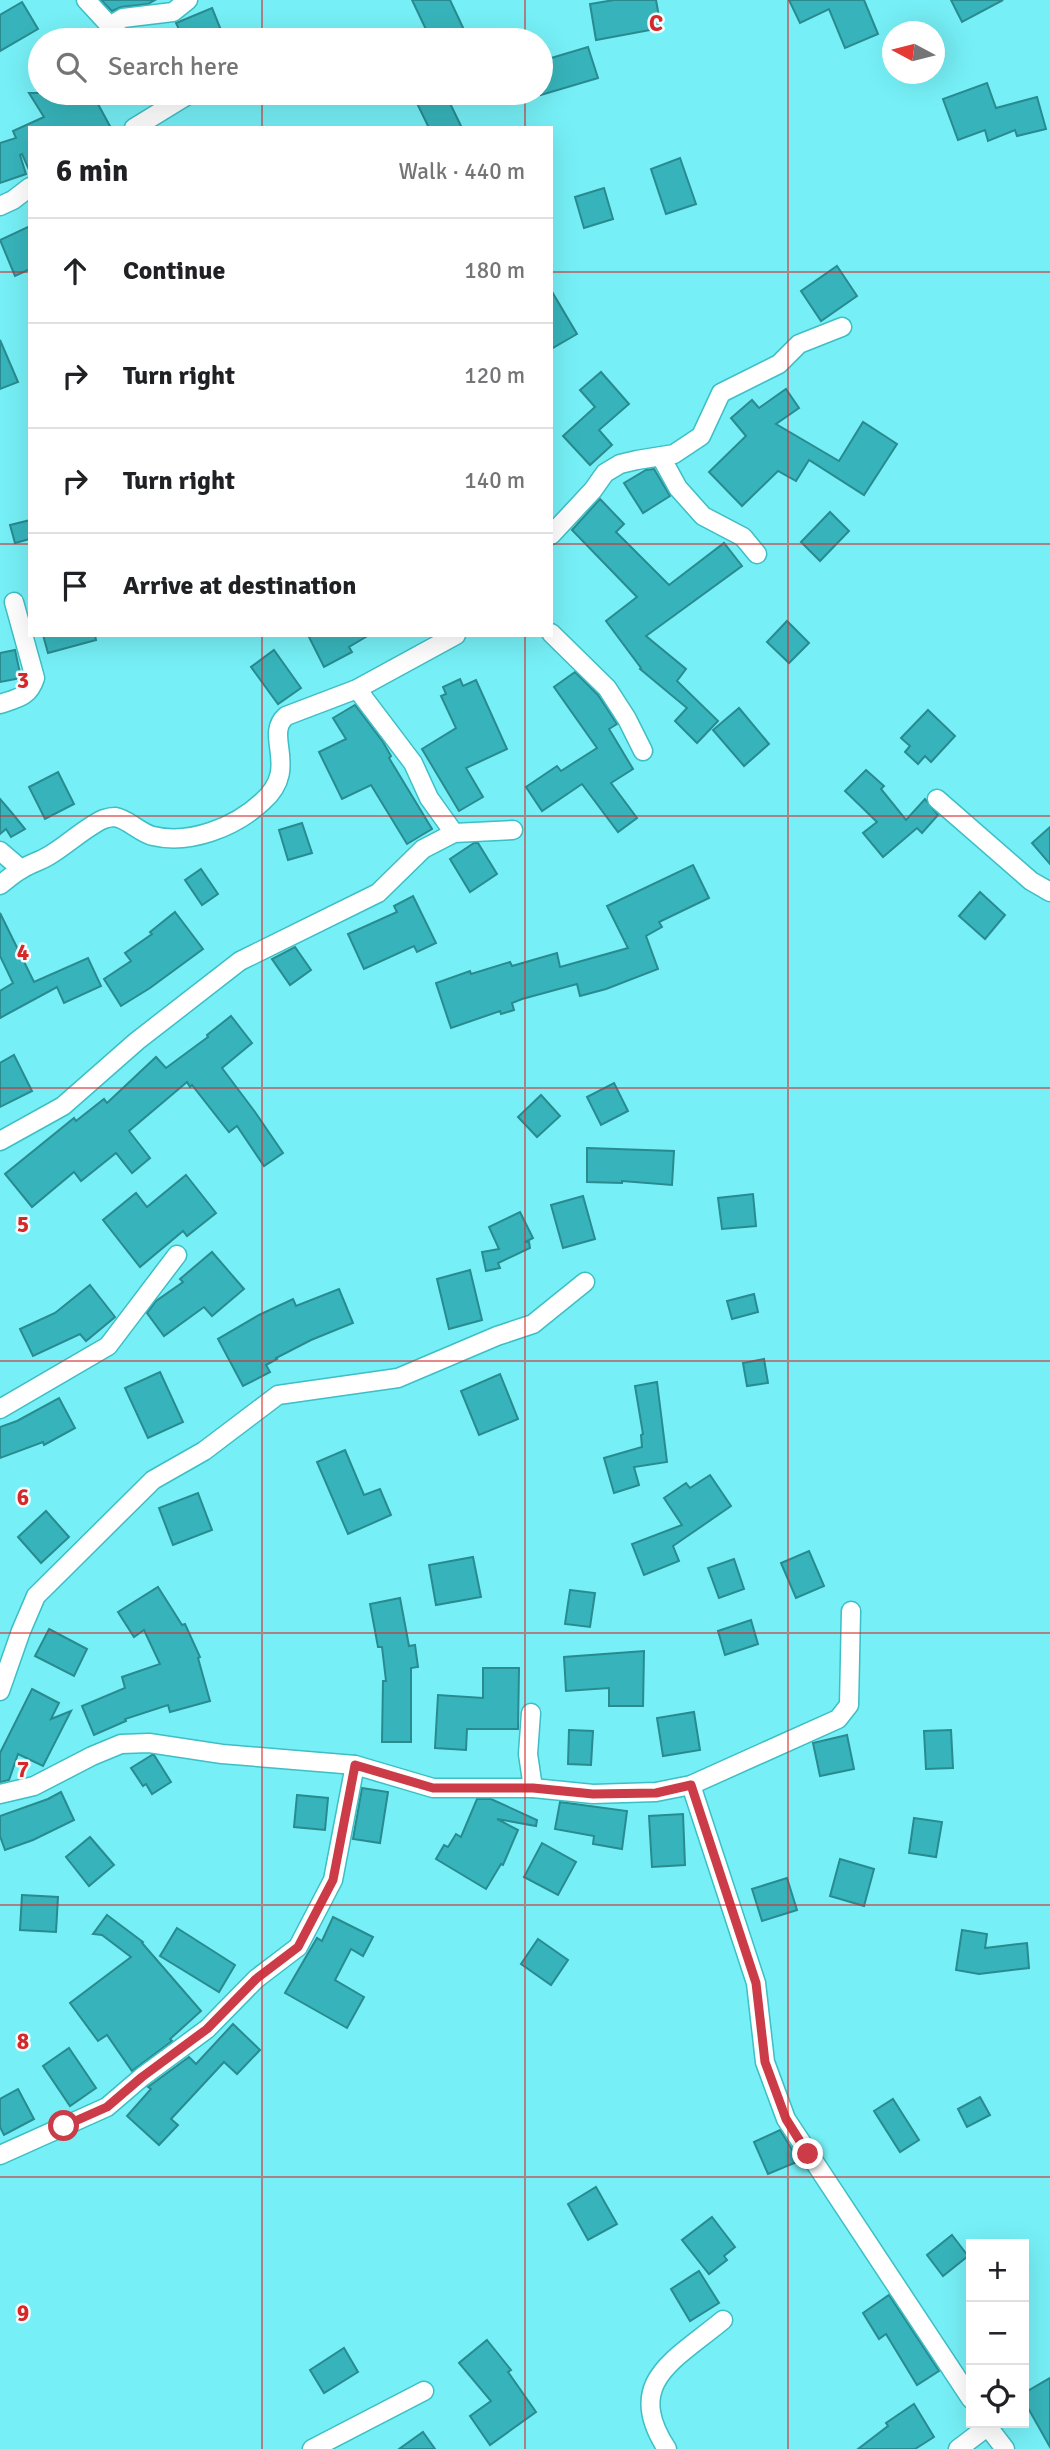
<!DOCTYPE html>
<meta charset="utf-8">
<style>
body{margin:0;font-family:Signika,sans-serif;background:#f6f6f6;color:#202124}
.controls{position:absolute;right:21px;bottom:21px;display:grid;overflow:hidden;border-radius:0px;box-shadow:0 7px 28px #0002}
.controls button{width:63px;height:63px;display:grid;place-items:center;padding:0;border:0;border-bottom:2px solid #e0e0e0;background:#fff;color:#202124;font:35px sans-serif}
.compass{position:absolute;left:882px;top:21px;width:63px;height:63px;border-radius:50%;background:#fff;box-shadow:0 7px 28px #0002;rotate:277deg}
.stop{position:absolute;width:21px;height:21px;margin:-16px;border:5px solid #cc3c48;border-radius:50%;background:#fff}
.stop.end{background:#cc3c48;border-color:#fff;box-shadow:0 2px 7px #0008}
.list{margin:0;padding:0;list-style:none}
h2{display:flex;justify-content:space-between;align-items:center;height:91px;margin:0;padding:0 28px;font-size:30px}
h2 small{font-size:23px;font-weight:400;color:#757577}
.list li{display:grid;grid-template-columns:46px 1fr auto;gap:21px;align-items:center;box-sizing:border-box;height:105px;padding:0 28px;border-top:2px solid #e0e0e0}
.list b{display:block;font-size:26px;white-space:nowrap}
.list em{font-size:23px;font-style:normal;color:#757577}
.icon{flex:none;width:38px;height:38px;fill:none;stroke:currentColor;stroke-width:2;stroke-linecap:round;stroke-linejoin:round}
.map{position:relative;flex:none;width:1050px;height:2449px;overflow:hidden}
.search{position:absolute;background:#fff;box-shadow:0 7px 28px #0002;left:28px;top:28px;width:525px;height:77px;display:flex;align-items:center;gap:18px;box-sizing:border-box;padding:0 24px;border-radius:38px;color:#757577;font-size:26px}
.panel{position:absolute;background:#fff;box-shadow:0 7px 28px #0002;left:28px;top:126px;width:525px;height:511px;border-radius:0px}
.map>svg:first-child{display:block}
.building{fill:#37b4bb;stroke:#298a8f;stroke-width:2}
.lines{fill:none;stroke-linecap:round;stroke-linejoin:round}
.minor-casing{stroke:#3ebec5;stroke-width:21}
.minor{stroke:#fff;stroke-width:18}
.route{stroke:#cc3c48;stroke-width:9}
.grid{fill:none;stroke:#d62828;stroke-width:2;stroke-opacity:0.55}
.grid-label{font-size:23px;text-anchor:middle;font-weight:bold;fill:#d62828;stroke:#f2fcfd;stroke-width:5;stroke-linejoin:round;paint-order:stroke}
</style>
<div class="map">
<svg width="1050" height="2449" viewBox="0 0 1050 2449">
<rect width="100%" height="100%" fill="#76eff6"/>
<g class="building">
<path d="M101 0H155L148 4 121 7 112 11Z"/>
<path d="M412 0H450L466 34 452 40H431Z"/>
<path d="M614 0H656L661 28 596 40 590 4Z"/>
<path d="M789 0H864L878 34 845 48 829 9 800 23Z"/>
<path d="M951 0H1003L962 22Z"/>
<path d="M22 2 38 29 0 51V15Z"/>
<path d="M212 8 225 40H184L176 23Z"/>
<path d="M126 29 132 40H89L102 34 112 37Z"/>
<path d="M588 47 598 78 541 95V61Z"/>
<path d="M987 83 996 108 1037 97 1046 129 1017 136 1015 130 988 141 985 130 958 140 943 99Z"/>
<path d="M29 93H92L111 128H30V172L22 154 20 155 26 174 0 183V143L16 138 13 131 44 117Z"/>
<path d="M412 93H445L462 128H429Z"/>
<path d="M680 158 696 204 666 214 651 169Z"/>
<path d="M604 188 613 219 584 228 575 197Z"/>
<path d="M30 226V269L15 276 0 240Z"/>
<path d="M837 266 857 296 821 321 801 291Z"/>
<path d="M551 290 577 334 551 349Z"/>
<path d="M0 340 18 382 0 389Z"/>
<path d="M601 372 629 404 599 430 612 445 590 465 563 436 595 407 580 390Z"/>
<path d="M786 389 799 408 776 424 839 461 863 422 897 444 864 495 809 460 796 481 778 471 742 506 709 472 746 436 731 418 752 400 759 408Z"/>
<path d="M654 469 670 496 643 513 624 483 646 470Z"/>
<path d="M600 499 624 524 616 532 669 585 724 543 742 566 646 636 686 669 677 681 718 721 697 743 675 721 687 708 640 669 641 668 606 621 637 597 572 530Z"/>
<path d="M830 512 849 531 820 561 801 542Z"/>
<path d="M30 520V539L15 543 10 525Z"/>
<path d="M787 621 809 643 789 663 767 642Z"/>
<path d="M43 635H95L96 640 48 653Z"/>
<path d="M308 635H369L349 647 352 652 324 667Z"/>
<path d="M15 650 21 678 0 682V653Z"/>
<path d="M274 650 301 688 278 704 251 667Z"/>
<path d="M575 672 598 695 617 724 609 729 633 769 611 783 637 818 618 832 582 784 542 811 526 787 557 766 561 771 597 748 554 687Z"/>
<path d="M460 679 463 686 476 680 507 749 466 768 483 797 459 811 422 749 456 728 441 696 446 694 443 687Z"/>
<path d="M355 705 383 742 391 756 389 758 432 829 407 844 371 785 342 799 319 752 346 739 333 718Z"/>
<path d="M739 708 769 744 744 766 713 730Z"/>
<path d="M928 710 955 736 931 762 925 756 918 764 905 752 910 746 901 738Z"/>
<path d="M866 770 884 786 881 789 906 820 925 799 938 815 922 833 917 828 883 857 863 833 877 822 845 791Z"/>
<path d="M58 772 74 804 45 819 29 787Z"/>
<path d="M0 799 12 813 25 829 11 837 6 829 0 834Z"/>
<path d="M302 823 312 853 288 860 279 830Z"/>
<path d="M1050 827V864L1032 843Z"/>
<path d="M474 843H478L497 874 470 892 450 859Z"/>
<path d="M693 865 709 898 659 922 662 927 646 936 658 969 606 989 580 996 577 984 522 999 512 1003 514 1010 501 1014 500 1011 451 1028 436 983 470 971 471 974 510 962 512 966 557 953 560 967 628 948 607 906Z"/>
<path d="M201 869 218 894 202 905 185 880Z"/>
<path d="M980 892 1005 915 985 939 959 916Z"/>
<path d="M413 896 436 943 417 952 414 946 364 969 348 934 397 912 394 906Z"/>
<path d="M175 912 203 949 150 988 121 1006 104 979 131 961 125 953 152 934 150 932Z"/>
<path d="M0 913 34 982 88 958 101 986 64 1003 57 987 0 1018V991L13 983 0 956Z"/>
<path d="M295 947 311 970 290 985 272 959Z"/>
<path d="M231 1016 252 1043 222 1068 255 1112 283 1153 264 1166 237 1126 229 1132 192 1085 190 1087 187 1082 129 1131 150 1158 132 1173 116 1153 81 1181 74 1172 32 1207 5 1174 74 1118 76 1121 104 1099 107 1103 156 1057 166 1068 208 1037 207 1035Z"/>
<path d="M14 1055 32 1091 0 1107V1063Z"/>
<path d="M614 1083 628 1111 601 1125 587 1097Z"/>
<path d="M541 1095 560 1116 537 1137 518 1117Z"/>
<path d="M587 1148 674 1151 672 1185 622 1181V1183L587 1182Z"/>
<path d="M186 1175 216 1213 187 1236 183 1231 140 1267 103 1220 136 1193 147 1207Z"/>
<path d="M753 1194 756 1226 722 1229 718 1198Z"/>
<path d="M583 1196 595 1239 563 1248 551 1205Z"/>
<path d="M520 1212 533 1238 525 1242H529L530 1248 498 1263 500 1268 486 1271 482 1252 499 1249 489 1227Z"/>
<path d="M212 1252 244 1289 212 1316 204 1307 164 1336 147 1313 156 1301 183 1282 180 1279Z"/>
<path d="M470 1270 482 1320 449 1329 437 1279Z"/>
<path d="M90 1285 115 1317 86 1341 80 1334 33 1356 20 1329 55 1313Z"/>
<path d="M339 1289 353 1323 311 1340 276 1358 277 1359 266 1365 270 1372 243 1386 218 1339 259 1315 293 1299 296 1306Z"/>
<path d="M754 1294 758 1312 732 1319 727 1301Z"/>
<path d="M764 1359 768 1383 747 1386 743 1363Z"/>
<path d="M160 1372 183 1422 148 1438 125 1388Z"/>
<path d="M500 1374 518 1419 479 1435 461 1391Z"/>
<path d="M657 1382 667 1462 634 1467 639 1485 614 1493 604 1458 642 1447 641 1435 643 1434 635 1386Z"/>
<path d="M59 1398 75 1428 44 1445 43 1442 0 1458V1427L17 1421Z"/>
<path d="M345 1450 364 1495 380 1489 391 1515 348 1534 317 1462Z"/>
<path d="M710 1475 731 1506 673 1546 679 1561 644 1575 632 1544 682 1525 664 1498 686 1483 690 1488Z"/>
<path d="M198 1493 212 1530 173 1545 159 1508Z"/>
<path d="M46 1511 69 1537 41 1563 18 1537Z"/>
<path d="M809 1551 824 1586 796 1598 781 1563Z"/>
<path d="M473 1557 481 1597 436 1605 429 1565Z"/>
<path d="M734 1559 744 1589 719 1598 708 1568Z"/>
<path d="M158 1587 182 1625 185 1624 200 1657 198 1658 210 1701 170 1712 168 1705 125 1719 126 1721 94 1735 82 1706 125 1688 122 1677 160 1664 144 1630 134 1637 118 1612Z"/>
<path d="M570 1590 595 1593 590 1627 565 1624Z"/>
<path d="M400 1598 409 1646 415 1645 418 1667 411 1668V1742H382L383 1681H386L382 1647H378L370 1604Z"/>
<path d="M751 1620 758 1644 725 1655 718 1631Z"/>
<path d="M49 1629 87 1649 74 1676 35 1656Z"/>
<path d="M644 1651 643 1706H609V1688L566 1691 564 1657Z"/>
<path d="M483 1668H519L518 1729H467L466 1750 435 1748 438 1695 483 1698Z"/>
<path d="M32 1689 59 1703 51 1719 71 1711 43 1766 18 1754 9 1780 0 1782V1753Z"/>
<path d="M694 1712 700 1750 663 1756 657 1718Z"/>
<path d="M569 1730 593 1731 591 1765 568 1764Z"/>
<path d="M951 1730 953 1768 926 1769 924 1731Z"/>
<path d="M847 1735 854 1769 820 1776 813 1743Z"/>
<path d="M152 1755H154L171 1782 152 1794 146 1784 143 1786 131 1768Z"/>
<path d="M362 1788 388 1792 380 1843 353 1839Z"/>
<path d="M61 1792 74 1820 33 1840 5 1850 0 1836V1816L48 1799Z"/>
<path d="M297 1795 328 1798 325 1830 294 1827Z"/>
<path d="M477 1799H491L537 1820 536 1826 497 1819 518 1830 503 1865 501 1864 486 1889 436 1859 444 1845 448 1847 456 1834 461 1837Z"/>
<path d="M560 1802 627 1811 622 1849 593 1844 594 1836 555 1829Z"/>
<path d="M683 1814 685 1865 652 1867 649 1816Z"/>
<path d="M914 1818 942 1822 936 1857 909 1853Z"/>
<path d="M90 1837 114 1865 89 1886 66 1857Z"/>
<path d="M542 1843 576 1862 558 1895 524 1877Z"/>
<path d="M840 1859 874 1869 864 1906 830 1896Z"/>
<path d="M787 1878 797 1910 762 1921 752 1889Z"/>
<path d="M22 1895 58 1897 56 1932 20 1930Z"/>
<path d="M107 1915 143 1942 142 1943 201 2011 170 2039 172 2041 132 2071 107 2035 98 2041 70 2003 131 1957 102 1935 93 1934Z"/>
<path d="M333 1917 373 1937 363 1956 351 1949 335 1980 364 1997 347 2028 285 1993 317 1938 322 1941Z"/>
<path d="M177 1928 235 1965 219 1992 160 1956Z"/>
<path d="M962 1930 987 1934 985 1948 1027 1943 1029 1968 979 1974 956 1970Z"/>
<path d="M538 1939 568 1960 551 1985 521 1964Z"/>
<path d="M233 2024 260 2050 237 2074 224 2062 171 2119 178 2125 159 2145 127 2116 151 2089 148 2087 189 2057 196 2064Z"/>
<path d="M69 2048 96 2088 70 2106 43 2066Z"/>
<path d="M18 2089 34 2119 4 2135 0 2127V2099Z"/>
<path d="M980 2097 990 2115 967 2127 958 2109Z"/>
<path d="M893 2099 919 2140 900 2152 874 2111Z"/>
<path d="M780 2130 799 2161 768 2174 754 2142Z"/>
<path d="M596 2187 617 2224 588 2240 568 2204Z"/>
<path d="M712 2217 735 2247 724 2256 727 2260 709 2274 682 2240Z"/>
<path d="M952 2235 968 2256 943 2276 927 2255Z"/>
<path d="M699 2271 719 2303 690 2321 671 2289Z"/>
<path d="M889 2295 939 2371 917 2385 886 2334 879 2339 863 2313Z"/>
<path d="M487 2340 511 2370 508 2372 536 2412 490 2445 470 2416 491 2401 459 2363Z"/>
<path d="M344 2348 358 2372 324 2393 310 2370Z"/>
<path d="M1050 2378V2447L1024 2401V2393Z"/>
<path d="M914 2404 934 2437 915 2449H858L888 2426 886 2423Z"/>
<path d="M423 2432 435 2449H399Z"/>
</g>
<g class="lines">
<g class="minor-casing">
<g id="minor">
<path d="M86 0 110 26 123 18 173 12 188 0"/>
<path d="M134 128 191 93"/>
<path d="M0 206 13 200 30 187"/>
<path d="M661 457 678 488 703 516 743 537 757 554"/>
<path d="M551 535 593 490 605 473 620 464 637 460 674 454 701 436 721 393 779 364 799 344 842 327"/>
<path d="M551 633 607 688 627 719 643 751"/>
<path d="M357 689 413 763 429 798 454 833"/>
<path d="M0 704C18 698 29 697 35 678L14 602"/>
<path d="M937 799 1031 881 1050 892"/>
<path d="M0 851 21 869"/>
<path d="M0 885C7 880 14 873 22 869 31 863 41 861 50 855 67 845 87 826 104 819 107 818 111 817 115 817 128 819 140 833 153 836 190 845 235 827 262 802 301 768 263 736 286 716L357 689 456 635"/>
<path d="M0 1141 63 1106 137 1041 240 961 378 893 423 849 454 833 513 830"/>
<path d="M0 1409 108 1346 177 1255"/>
<path d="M0 1691 21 1631 36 1596 153 1480 204 1451 278 1395 398 1378 497 1336 533 1324 585 1282"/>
<path d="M531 1713 528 1754 533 1788"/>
<path d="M691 1785 756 1983 765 2062 786 2119 971 2399"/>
<path d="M0 1794 34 1786 92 1756 121 1744 149 1743 222 1754 355 1765 433 1788H533L593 1794 656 1792 691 1785 838 1719 849 1705 851 1611"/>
<path d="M0 2155 107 2107 142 2077 207 2029 256 1979 298 1947 333 1880 355 1765"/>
<path d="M985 2423 1005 2449"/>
<path d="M312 2449 424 2391"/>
<path d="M667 2449C623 2382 675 2360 723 2320"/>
<path d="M958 2449 987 2427"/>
</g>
</g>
<use href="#minor" class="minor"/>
</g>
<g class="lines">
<path class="route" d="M64 2126 107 2107 142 2077 207 2029 256 1979 298 1947 333 1880 355 1765 433 1788H533L593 1794 656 1793 691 1785 756 1983 765 2062 786 2119 808 2154"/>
</g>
<path class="grid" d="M262 0V40M525 0V40M788 0V2449M262 93V128M525 93V128M0 272H30M551 272H1050M0 544H30M551 544H1050M262 635V2449M525 635V2449M0 816H1050M0 1088H1050M0 1361H1050M0 1633H1050M0 1905H1050M0 2177H1050"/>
<g class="grid-label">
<text x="656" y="31">C</text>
<text x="23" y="688">3</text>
<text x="23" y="960">4</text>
<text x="23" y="1232">5</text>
<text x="23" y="1505">6</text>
<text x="23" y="1777">7</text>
<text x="23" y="2049">8</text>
<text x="23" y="2321">9</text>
</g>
</svg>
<div class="controls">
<button>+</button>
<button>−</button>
<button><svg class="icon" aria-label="locate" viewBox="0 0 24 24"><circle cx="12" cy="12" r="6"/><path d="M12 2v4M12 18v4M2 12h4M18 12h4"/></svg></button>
</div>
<svg class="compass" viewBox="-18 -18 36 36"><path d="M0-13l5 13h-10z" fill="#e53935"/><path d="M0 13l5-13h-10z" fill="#757577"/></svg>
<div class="stop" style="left:64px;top:2126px"></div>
<div class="stop end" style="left:808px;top:2154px"></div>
<div class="search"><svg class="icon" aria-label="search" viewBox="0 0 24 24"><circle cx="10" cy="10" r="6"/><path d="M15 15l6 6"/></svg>Search here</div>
<section class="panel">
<h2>6 min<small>Walk · 440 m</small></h2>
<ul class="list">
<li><svg class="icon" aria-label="ahead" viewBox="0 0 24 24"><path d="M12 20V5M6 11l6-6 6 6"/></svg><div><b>Continue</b></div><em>180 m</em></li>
<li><svg class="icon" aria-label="right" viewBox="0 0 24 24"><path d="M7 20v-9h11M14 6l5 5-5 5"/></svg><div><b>Turn right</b></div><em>120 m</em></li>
<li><svg class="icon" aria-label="right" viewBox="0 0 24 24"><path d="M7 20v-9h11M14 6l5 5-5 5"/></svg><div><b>Turn right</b></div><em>140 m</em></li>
<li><svg class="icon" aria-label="arrive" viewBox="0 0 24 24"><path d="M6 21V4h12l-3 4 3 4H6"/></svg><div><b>Arrive at destination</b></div></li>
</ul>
</section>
</div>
